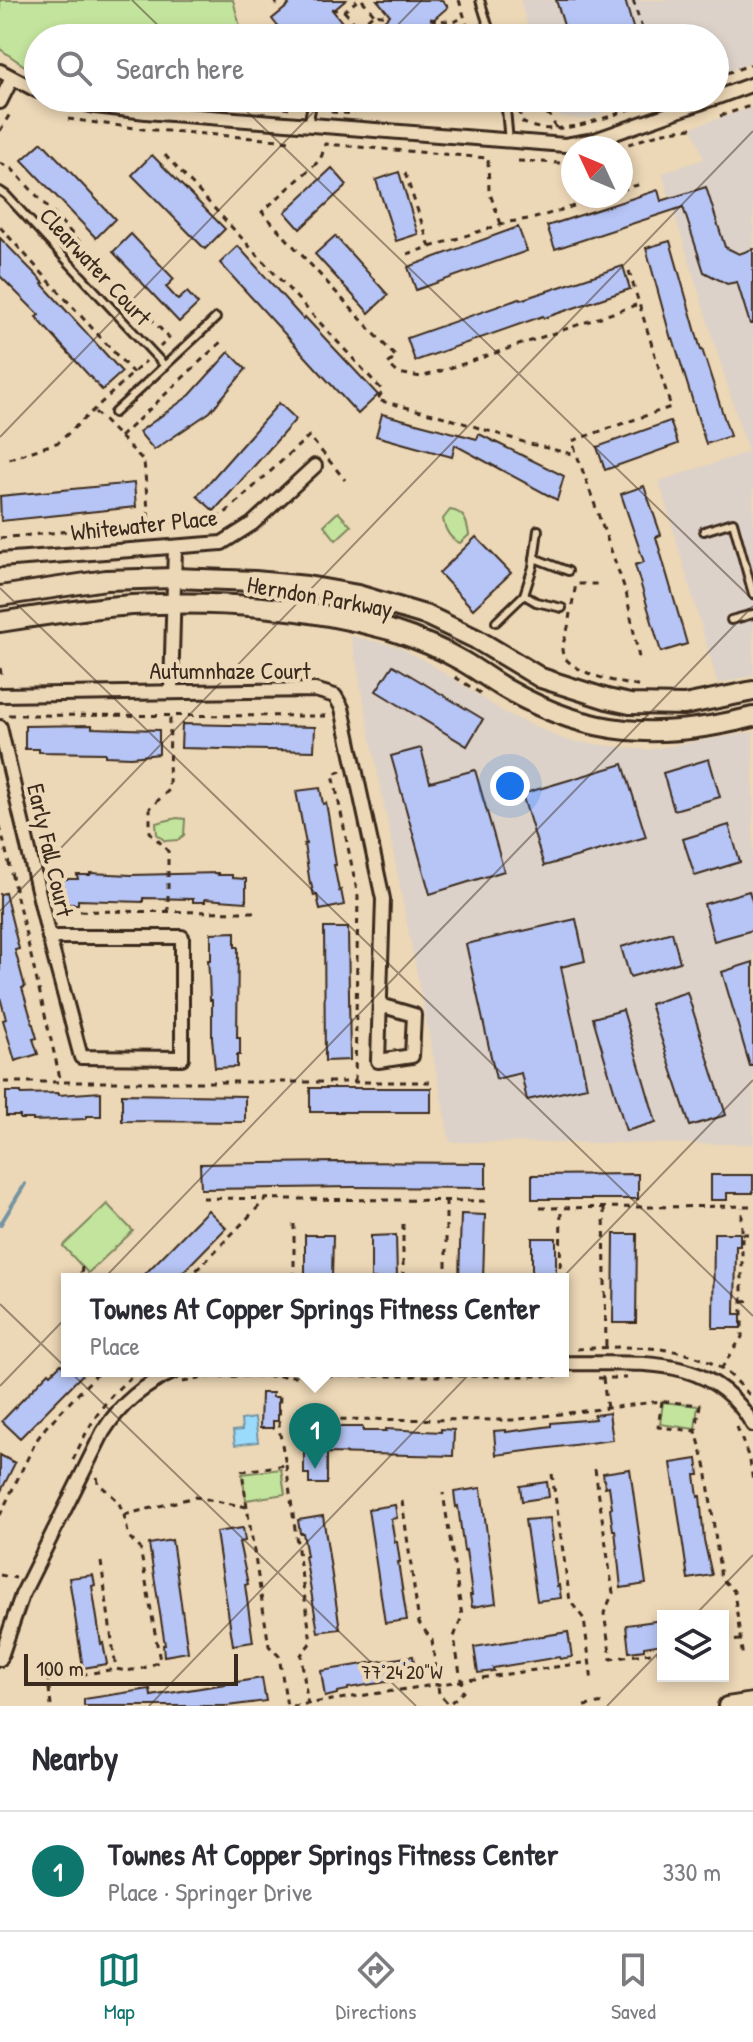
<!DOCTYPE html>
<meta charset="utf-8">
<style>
body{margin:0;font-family:"Patrick Hand",sans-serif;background:#f2f2f3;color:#2b2b33}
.controls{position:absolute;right:24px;bottom:24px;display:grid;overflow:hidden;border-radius:0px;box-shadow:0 4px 12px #0003}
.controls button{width:72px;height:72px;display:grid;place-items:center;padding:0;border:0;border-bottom:2px solid #e1e1e2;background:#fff;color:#2b2b33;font:40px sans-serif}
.compass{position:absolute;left:561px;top:136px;width:72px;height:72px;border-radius:50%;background:#fff;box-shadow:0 4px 12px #0003;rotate:314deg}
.scale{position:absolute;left:24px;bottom:20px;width:214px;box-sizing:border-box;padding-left:8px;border:4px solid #3b2a1e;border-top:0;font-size:22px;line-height:28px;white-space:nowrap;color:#3b2a1e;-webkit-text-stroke:6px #ecd7b6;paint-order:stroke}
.you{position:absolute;left:510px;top:786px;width:28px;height:28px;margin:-20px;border:6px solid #fff;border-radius:50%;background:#1a73e8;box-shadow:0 0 0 12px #1a73e833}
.badge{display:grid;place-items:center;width:52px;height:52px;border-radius:50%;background:#0f766e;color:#fff;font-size:26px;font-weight:700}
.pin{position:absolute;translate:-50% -66px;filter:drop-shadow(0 2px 4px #0008)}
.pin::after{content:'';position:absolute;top:42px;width:28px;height:24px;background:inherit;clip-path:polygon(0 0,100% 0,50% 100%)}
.popup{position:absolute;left:61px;top:1273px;width:508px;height:104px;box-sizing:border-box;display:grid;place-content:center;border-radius:0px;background:#fff;filter:drop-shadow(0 2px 6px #0005);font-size:26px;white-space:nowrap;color:#7c7c81}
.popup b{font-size:30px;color:#2b2b33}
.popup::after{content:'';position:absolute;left:50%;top:100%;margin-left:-16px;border:16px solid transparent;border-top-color:#fff}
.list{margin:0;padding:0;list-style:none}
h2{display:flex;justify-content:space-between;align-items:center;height:104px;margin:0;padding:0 32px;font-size:34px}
h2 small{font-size:26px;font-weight:400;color:#7c7c81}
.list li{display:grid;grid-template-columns:52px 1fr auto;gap:24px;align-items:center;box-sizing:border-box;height:120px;padding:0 32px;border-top:2px solid #e1e1e2}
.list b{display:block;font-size:30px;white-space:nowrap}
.list p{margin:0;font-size:26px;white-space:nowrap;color:#7c7c81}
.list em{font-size:26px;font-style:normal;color:#7c7c81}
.icon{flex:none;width:44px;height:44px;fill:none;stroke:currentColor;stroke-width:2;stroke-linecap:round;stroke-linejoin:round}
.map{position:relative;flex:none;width:753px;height:1706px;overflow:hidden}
.search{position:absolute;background:#fff;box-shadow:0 4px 12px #0003;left:24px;right:24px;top:24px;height:88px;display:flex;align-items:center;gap:20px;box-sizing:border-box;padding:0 28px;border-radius:44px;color:#7c7c81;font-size:30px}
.sheet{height:224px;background:#fff}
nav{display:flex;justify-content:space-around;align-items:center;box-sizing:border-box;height:112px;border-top:2px solid #e1e1e2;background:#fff;font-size:22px;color:#7c7c81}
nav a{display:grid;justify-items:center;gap:4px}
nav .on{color:#0f766e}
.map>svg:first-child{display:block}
.built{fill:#dcd2c9}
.green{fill:#c3e49d;stroke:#7f875e;stroke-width:2}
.water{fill:#9adbfc;stroke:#7494a3;stroke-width:2}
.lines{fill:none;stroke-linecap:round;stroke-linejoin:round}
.stream{stroke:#7494a3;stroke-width:4}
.building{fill:#b6c5f5;stroke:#3b2a1e;stroke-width:2}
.service-casing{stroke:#3b2a1e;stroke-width:12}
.minor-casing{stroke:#3b2a1e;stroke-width:18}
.tertiary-casing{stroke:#3b2a1e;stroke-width:22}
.secondary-casing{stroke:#3b2a1e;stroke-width:24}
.path{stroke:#3b2a1e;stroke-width:3;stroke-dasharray:6 6;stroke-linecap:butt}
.service{stroke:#ecd7b6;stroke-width:6}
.minor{stroke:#ecd7b6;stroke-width:12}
.tertiary{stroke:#ecd7b6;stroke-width:16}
.secondary{stroke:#ecd7b6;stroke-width:18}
.ticks{fill:none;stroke:#3b2a1e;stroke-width:2;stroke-opacity:0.45}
.labels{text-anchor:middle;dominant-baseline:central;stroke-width:8;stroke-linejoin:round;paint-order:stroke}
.street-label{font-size:24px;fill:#3b2a1e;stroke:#ecd7b6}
.ticks-label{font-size:20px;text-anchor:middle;fill:#3b2a1e;stroke:#ecd7b6;stroke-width:8;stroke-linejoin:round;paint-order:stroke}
</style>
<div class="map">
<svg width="753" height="1706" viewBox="0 0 753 1706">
<rect width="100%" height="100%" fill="#ecd7b6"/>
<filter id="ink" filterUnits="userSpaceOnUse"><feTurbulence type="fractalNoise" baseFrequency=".0125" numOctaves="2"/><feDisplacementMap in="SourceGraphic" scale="16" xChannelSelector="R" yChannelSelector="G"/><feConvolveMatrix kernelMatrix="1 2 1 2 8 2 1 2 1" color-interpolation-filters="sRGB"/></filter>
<g filter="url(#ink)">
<g class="built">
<path d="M520 0H753V63L715 76V38H531Z"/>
<path d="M550 98H649L586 119 561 117Z"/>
<path d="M747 109H753V675L718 684 659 481 748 452 662 173 704 159 692 127Z"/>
<path d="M351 636 399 647 432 665 505 713 568 741 647 750 753 732V1144L450 1142Z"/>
</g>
<g class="green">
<path d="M0 0H233L243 38H38V72L32 71 0 49Z"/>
<path d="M450 510C465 512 467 522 469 535L460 543C450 539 445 530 443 519Z"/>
<path d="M338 512 351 526 336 540 324 525Z"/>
<path d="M177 818 185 819 184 835 178 840 165 841 157 834 156 823Z"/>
<path d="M107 1204 133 1231 88 1273 63 1246Z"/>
<path d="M663 1402 698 1406 695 1429 660 1424Z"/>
<path d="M281 1469 285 1494 246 1500 242 1474Z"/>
</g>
<path class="water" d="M255 1418 258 1442 235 1445 233 1431 242 1430 241 1420Z"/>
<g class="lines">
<path class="stream" d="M0 1225 25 1184"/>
</g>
<g class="building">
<path d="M285 0H346L333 11 346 27 333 38H316L309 30 300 38H287L272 19 289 5Z"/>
<path d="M377 0H442L448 7 433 20 448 38H417L410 30 401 38H384L375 28 390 15Z"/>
<path d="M556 0H625L636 38H568Z"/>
<path d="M42 142 115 219 96 238 22 160Z"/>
<path d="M152 155 225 229 205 249 132 175Z"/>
<path d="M332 168 347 185 300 229 285 212Z"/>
<path d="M399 172 418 234 396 241 376 180Z"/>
<path d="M706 187 725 247 739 254 753 249V324H750L737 282 727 284 704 272 683 207 555 249 547 226 658 190 661 201Z"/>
<path d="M518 227 527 251 416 290 408 267Z"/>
<path d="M131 234 174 279 166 287 178 300 187 292 198 304 179 322 113 252Z"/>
<path d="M335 236 388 295 369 313 315 254Z"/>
<path d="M0 238 44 283 42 284 122 372 102 390 36 317 39 315 0 276Z"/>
<path d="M670 241 701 350 702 349 730 436 706 444 673 338 671 339 646 248Z"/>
<path d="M238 246 303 319 305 317 378 395 358 414 220 263Z"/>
<path d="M623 266 630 289 544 318 543 316 415 361 407 338 519 299 520 300Z"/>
<path d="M229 352 246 369 210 412 154 450 139 432 190 395Z"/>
<path d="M279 403 296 419 214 511 197 496Z"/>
<path d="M382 414 477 439 479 434 564 476 557 500 455 445 452 457 376 436Z"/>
<path d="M670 421 678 444 605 470 597 447Z"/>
<path d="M134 483 136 507 1 521 0 496Z"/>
<path d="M644 486 661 535 656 537 687 644 661 652 635 565 644 562 621 494Z"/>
<path d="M476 537 511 573 473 609 439 573Z"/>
<path d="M393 665 483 719 467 746 376 691Z"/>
<path d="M182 724 315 727 314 751 181 748Z"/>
<path d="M92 725V728L159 730V754L131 757 105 756V753L39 752V749H25V726Z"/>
<path d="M421 748 430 782 475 770 504 871 430 894 391 756Z"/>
<path d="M709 759 720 797 674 810 663 773Z"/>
<path d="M623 764 646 837 544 866 522 794Z"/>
<path d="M320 788 323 804 326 803 328 814 336 865H334L339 891 341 890 344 905 320 910 317 895 314 896 311 883 310 884 304 844H306L296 791Z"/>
<path d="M729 825 740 862 695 876 683 839Z"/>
<path d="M90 873 131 875 218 873V875H232V878L246 879V902L205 899V902H193V899L143 898V902L78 900V904H63V879H78L77 875H90Z"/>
<path d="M749 891 753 904V930L714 941 704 904Z"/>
<path d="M5 893 19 949 15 950 25 987 22 988 37 1038 33 1039 38 1054 15 1061 3 1020 6 1019 0 997V894Z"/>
<path d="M576 919 585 961 561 967 587 1087 527 1100 521 1073 496 1079 466 944Z"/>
<path d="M324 928H348L350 1060 325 1061Z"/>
<path d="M235 932V947H238L237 1038H240V1055H237V1067L215 1068 212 1038V1000H210L209 974 208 960H211V933Z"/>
<path d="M672 932 680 962 630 977 621 947Z"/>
<path d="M753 962V1066H750L722 972Z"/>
<path d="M687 992 726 1115 690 1126 650 1004Z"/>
<path d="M623 1010 656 1122 626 1131 593 1018Z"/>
<rect x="310" y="1088" width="121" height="24"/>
<path d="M6 1092H21V1094L59 1093V1095L101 1092V1116H86V1119L33 1121V1119H20V1116H6Z"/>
<path d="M122 1094 245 1096V1122L122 1121Z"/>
<path d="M336 1162 486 1163V1188L351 1187 201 1189 200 1164Z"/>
<path d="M638 1174V1199H532V1175Z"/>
<path d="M711 1175H753V1193H727V1200H711Z"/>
<path d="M208 1210 226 1228 176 1279H140Z"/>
<path d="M461 1214 485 1215 483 1279H459Z"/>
<path d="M714 1233H740V1246H736L735 1314H741V1328H713Z"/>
<path d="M614 1234H637L636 1323H613Z"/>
<path d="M305 1235H333L332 1279H305Z"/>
<path d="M396 1235 397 1279H371V1236Z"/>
<rect x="532" y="1238" width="24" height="41"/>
<path d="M61 1364 67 1371H86L20 1438 2 1421 49 1372 51 1374Z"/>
<path d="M261 1393H273L272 1397H278V1421H273V1428H260Z"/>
<path d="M609 1413 613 1440 496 1455 494 1431 506 1430V1432L551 1426V1423L595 1419 594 1415Z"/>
<path d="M315 1424H326V1427H363V1431H386V1429L441 1432V1429L454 1430 453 1456 327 1453V1484H309V1474H304V1427L315 1428Z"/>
<path d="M0 1455 15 1463 0 1493Z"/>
<path d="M697 1459 699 1475H695L698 1497 700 1496 704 1540 712 1575 688 1579 671 1463Z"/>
<path d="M630 1469 646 1584 621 1588 615 1530H613L610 1509 612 1508 609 1486 605 1487 603 1473Z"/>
<path d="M547 1482 549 1497 522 1501 520 1486Z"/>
<path d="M481 1488 496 1603 472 1607 470 1595H472L466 1550 464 1551 458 1506 456 1507 454 1492Z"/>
<path d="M395 1505 397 1518 391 1519 395 1542H397L400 1562H398L407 1620 385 1623 368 1509Z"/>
<path d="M323 1516 340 1629 318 1632 305 1556H307L303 1533H300L298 1520Z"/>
<path d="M550 1518 553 1541 551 1542 557 1586 559 1585 561 1598 537 1601 525 1520Z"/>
<path d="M243 1528 245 1541 239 1542 248 1584 245 1585 253 1642 233 1645 216 1532Z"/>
<path d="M172 1540 188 1652 164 1656 163 1645H165L149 1544Z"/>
<path d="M93 1575 95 1585 92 1586 101 1644 103 1643 107 1664 83 1668 69 1578Z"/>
<path d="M663 1620V1644L644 1647V1650L629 1652 626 1625Z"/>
<path d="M568 1632 572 1657 560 1659 559 1657 493 1668 494 1671 478 1673 474 1647Z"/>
<path d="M413 1656 416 1679 405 1681V1679L348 1688V1690L337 1692V1694L325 1697 321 1671Z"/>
<path d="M262 1678 266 1701 227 1706H84V1699L150 1689 151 1696Z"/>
</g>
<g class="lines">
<g class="service-casing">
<g id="service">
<path d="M480 0 492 38"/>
<path d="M505 98 509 142"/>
<path d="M308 126 313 98"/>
<path d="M0 191 6 195 165 366"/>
<path d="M114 413 216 318"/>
<path d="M704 531 733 522 753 594"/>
<path d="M534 558 568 571"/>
<path d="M524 595 533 567 538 530"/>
<path d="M731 620 753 614"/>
<path d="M496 622 524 595 536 602 562 608"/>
</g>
</g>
<g class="minor-casing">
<g id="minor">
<path d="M0 71 38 91"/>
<path d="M60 98 95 106 146 112 565 145 595 140 714 98"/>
<path d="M715 98 753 84"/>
<path d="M0 102 12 78"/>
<path d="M0 560 222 543 252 524 315 466"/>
<path d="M171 692 175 547"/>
<path d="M0 695 315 690 335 696 342 708 383 899 378 1061 412 1056 414 1015 380 1005"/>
<path d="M0 727 49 937"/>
<path d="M49 937H182V1058L81 1057Z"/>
<path d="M563 1363C636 1365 711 1351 753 1425"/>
<path d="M0 1659 22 1595 103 1432C121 1403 144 1385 175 1371"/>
</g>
</g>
<g class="tertiary-casing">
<path id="tertiary" d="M727 1706 753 1702"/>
</g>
<g class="secondary-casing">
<g id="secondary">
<path d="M0 596 106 580 174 578 255 581 307 586 358 595 428 616 476 639 541 678 607 699 630 704 684 705 753 691"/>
<path d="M0 622C44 615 87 608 132 605 217 600 308 607 390 630 415 638 440 648 462 661 478 670 492 681 508 690 592 738 661 740 753 717"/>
</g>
</g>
<g class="path">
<path d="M274 0 277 5 281 6"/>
<path d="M362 0 374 14"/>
<path d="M459 0 471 38"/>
<path d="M633 0 645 38"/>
<path d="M331 9 344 11 358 0"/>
<path d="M344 11 358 27 357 38"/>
<path d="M430 19 454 22 464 17"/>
<path d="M358 27 374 14 388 16"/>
<path d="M715 77 753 64"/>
<path d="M251 98 253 103 290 109 300 104 301 102"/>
<path d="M518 98 521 121C552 144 626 110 659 98"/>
<path d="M528 98 551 117 556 128"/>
<path d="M321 105 332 112 355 114"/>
<path d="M720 116 747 107H753"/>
<path d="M68 119 143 129 291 141"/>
<path d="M0 131 11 112"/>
<path d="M617 148 664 132 698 127"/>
<path d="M165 155 383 391 377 400 441 416 530 444 572 454"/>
<path d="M518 161 561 163 573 161"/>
<path d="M0 163 12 169 169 338 160 347"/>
<path d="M405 173 430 247 407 254"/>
<path d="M621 190 641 184"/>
<path d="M501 224 489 191 488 158 325 144 322 155 319 161 262 212 396 357 388 364 398 373 421 377 466 363 639 304"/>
<path d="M0 227 133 373"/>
<path d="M430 247 509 222 535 218 568 208 601 196"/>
<path d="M629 271 671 407 572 441 626 592 639 658"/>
<path d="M95 412 144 461 150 535"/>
<path d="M120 437 224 339"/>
<path d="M9 459 59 442 146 361"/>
<path d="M0 538 222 516 309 436 345 480"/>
<path d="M572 605 576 584H599"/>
<path d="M570 613C569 619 569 625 567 631 566 637 562 644 562 649 562 673 625 684 643 687"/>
<path d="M0 668 2 678"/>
<path d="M455 677 483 695"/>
<path d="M8 715 332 716"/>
<path d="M341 771 333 774 358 896 355 1082"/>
<path d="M0 826 61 1082"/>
<path d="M56 911 255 912"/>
<path d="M168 913V851L150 832V808L169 790 170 716"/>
<path d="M4 1082H433"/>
<path d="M203 1198 489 1201"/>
<path d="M540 1208 753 1206"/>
<path d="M604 1208 606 1348"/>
<path d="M294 1224V1279"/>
<path d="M403 1224V1279"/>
<path d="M742 1234H753"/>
<path d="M82 1267 81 1274 83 1279"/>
<path d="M188 1279 266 1199"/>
<path d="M446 1279V1200"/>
<path d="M560 1279 561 1208"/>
<path d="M742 1301 753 1300"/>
<path d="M577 1349C623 1346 681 1343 722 1369 734 1377 744 1389 753 1399"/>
<path d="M721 1369 742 1337V1207"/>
<path d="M598 1378H627"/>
<path d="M603 1378 607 1409"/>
<path d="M183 1382 208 1377 242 1376H559"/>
<path d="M662 1401 658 1427 696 1431"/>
<path d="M737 1427 750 1461 753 1482"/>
<path d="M317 1451 305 1452 302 1444V1419L513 1420 662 1401 700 1405 696 1431 706 1468 721 1578 734 1591 743 1659"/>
<path d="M73 1460C90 1423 105 1396 139 1371"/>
<path d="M286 1465 311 1642 301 1655 308 1706"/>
<path d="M595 1469 613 1593 604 1613 611 1659 663 1651"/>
<path d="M552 1474 570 1601 584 1619 592 1682"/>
<path d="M402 1501 419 1623 432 1640 439 1694 449 1704 463 1692 454 1637 462 1616 443 1493"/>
<path d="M247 1507 242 1471 286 1465 279 1429 280 1392"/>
<path d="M0 1515 36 1441 46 1427 100 1371"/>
<path d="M124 1515 195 1497 247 1507 269 1646 279 1656 287 1706"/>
<path d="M101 1562 116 1669"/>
<path d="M0 1575 16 1578"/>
<path d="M723 1642 739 1640"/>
<path d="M51 1706 48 1680 116 1669C131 1673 147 1668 160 1661L140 1548 129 1537 124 1515 118 1501 98 1483 97 1476"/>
<path d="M292 1706 589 1662"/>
<path d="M584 1706 605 1703"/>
</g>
<use href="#service" class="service"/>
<use href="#minor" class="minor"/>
<use href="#tertiary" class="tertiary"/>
<use href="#secondary" class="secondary"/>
</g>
</g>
<path class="ticks" d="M132 0 171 38M385 38 422 0M233 98 753 600M0 437 327 98M0 588 753 1316M0 911 753 131M0 1304 416 1706M0 1386 753 606M694 1616 753 1555M149 1706 753 1080M607 1706 663 1648"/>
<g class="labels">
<g class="street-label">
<text transform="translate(96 266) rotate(47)">Clearwater Court</text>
<text transform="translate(144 524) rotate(-6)">Whitewater Place</text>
<text transform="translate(320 596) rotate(10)">Herndon Parkway</text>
<text x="230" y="670">Autumnhaze Court</text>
<text transform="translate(51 850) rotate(77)">Early Fall Court</text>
</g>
</g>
<g class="ticks-label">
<text x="402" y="1679">77°24'20"W</text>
</g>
</svg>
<div class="controls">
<button><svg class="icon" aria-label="layers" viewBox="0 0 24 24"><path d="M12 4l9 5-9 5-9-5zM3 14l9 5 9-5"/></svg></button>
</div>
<svg class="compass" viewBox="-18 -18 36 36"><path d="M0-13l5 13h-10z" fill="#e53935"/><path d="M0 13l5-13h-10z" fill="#7c7c81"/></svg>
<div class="scale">100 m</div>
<div class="you"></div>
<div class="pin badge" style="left:315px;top:1469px">1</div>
<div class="popup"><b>Townes At Copper Springs Fitness Center</b>Place</div>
<div class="search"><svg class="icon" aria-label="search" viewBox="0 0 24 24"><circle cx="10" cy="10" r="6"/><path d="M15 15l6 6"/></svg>Search here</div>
</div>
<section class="sheet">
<h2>Nearby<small></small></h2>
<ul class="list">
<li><span class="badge">1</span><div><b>Townes At Copper Springs Fitness Center</b><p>Place · Springer Drive</p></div><em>330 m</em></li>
</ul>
</section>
<nav>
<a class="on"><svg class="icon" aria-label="map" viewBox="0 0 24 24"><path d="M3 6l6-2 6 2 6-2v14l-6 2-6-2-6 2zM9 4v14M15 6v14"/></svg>Map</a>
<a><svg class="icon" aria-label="directions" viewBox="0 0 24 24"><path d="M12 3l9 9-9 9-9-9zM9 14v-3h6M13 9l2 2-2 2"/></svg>Directions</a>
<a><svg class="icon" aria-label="saved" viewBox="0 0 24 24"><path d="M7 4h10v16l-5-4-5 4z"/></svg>Saved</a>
</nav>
